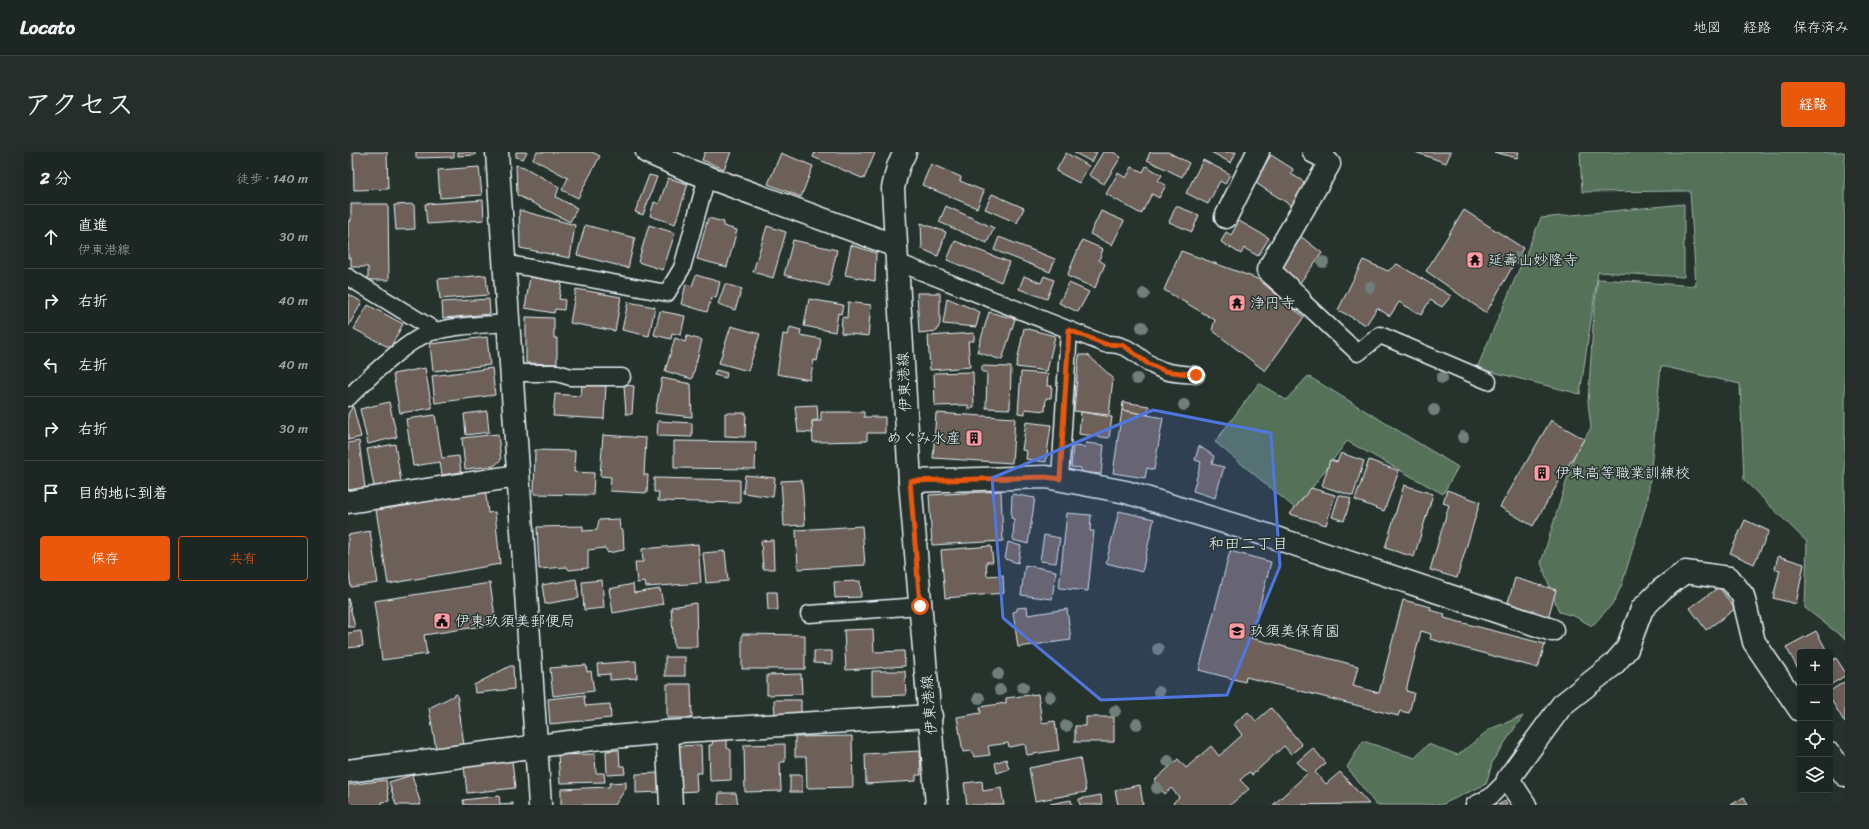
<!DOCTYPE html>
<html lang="ja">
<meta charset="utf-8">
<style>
body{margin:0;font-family:Sriracha,"Klee One",sans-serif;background:#252e2a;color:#f1f3f6}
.controls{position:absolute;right:12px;bottom:12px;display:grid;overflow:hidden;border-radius:4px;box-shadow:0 4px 16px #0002}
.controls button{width:36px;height:36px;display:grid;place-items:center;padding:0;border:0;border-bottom:1px solid #3a4340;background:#1c2622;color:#f1f3f6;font:20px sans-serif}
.stop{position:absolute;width:12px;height:12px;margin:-9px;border:3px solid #ea580c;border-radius:50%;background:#fff}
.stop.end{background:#ea580c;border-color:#fff;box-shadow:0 1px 4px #0008}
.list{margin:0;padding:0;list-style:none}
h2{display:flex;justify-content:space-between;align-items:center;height:52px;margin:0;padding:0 16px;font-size:17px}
h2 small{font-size:13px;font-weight:400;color:#a0a5a5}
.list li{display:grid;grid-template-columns:26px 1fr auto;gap:12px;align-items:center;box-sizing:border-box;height:64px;padding:0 16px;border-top:1px solid #3a4340}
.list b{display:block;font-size:15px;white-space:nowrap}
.list p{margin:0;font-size:13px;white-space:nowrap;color:#a0a5a5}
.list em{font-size:13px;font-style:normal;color:#a0a5a5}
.actions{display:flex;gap:8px;padding:12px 16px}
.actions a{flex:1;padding:9px 0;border:1px solid #ea580c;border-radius:4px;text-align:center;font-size:14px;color:#ea580c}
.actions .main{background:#ea580c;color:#fff}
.icon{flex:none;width:22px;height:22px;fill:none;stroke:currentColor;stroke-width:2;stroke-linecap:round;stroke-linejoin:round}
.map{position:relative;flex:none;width:1497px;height:653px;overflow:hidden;border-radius:4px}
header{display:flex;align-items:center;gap:24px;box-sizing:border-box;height:56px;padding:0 20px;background:#1c2622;border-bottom:1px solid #3a4340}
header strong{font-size:19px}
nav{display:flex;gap:22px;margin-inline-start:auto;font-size:14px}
.intro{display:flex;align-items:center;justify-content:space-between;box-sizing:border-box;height:96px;padding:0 24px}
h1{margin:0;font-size:28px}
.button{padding:10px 18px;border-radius:4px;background:#ea580c;color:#fff;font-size:14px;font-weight:700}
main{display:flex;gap:24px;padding:0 24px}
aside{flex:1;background:#1c2622;border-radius:4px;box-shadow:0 4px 16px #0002}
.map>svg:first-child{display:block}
.green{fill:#547158;stroke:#9eb1a8}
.building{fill:#6d6158;stroke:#e8f1f8}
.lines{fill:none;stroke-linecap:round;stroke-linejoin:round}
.lane-casing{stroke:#e8f1f8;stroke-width:19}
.street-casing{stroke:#e8f1f8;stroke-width:25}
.secondary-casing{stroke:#e8f1f8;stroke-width:25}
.lane{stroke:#26332d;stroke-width:16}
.street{stroke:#26332d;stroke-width:22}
.secondary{stroke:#26332d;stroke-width:22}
.tree{fill:#707f79}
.route{stroke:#ea580c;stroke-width:5}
.marked{fill:#5077e0;fill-opacity:0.2;stroke:#5077e0;stroke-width:3;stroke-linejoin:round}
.labels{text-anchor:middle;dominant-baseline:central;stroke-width:3;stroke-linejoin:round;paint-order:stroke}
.poi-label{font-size:15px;fill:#e8f1f8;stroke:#26332d;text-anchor:start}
.street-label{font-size:15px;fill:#e8f1f8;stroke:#26332d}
.neighbourhood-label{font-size:16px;fill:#e8f1f8;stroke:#26332d}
</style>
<header>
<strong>Locato</strong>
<nav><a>地図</a><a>経路</a><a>保存済み</a></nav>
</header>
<div class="intro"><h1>アクセス</h1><a class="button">経路</a></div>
<main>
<aside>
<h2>2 分<small>徒歩 · 140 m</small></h2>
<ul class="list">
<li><svg class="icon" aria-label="ahead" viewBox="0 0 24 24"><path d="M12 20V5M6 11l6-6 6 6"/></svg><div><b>直進</b><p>伊東港線</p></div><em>30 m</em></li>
<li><svg class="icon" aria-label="right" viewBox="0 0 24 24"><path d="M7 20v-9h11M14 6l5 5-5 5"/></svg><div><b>右折</b></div><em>40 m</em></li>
<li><svg class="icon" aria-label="left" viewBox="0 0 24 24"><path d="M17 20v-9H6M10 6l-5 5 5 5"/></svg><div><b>左折</b></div><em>40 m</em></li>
<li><svg class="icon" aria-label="right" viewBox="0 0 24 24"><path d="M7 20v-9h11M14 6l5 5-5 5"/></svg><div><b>右折</b></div><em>30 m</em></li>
<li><svg class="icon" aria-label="arrive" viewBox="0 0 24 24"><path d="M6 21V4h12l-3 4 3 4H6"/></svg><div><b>目的地に到着</b></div></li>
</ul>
<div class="actions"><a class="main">保存</a><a>共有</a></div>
</aside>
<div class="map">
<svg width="1497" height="653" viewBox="0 0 1497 653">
<rect width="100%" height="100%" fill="#26332d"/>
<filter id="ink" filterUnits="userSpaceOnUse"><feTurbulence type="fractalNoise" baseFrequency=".025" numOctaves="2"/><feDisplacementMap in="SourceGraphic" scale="8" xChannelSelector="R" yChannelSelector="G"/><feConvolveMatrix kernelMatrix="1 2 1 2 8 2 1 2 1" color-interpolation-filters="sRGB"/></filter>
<g filter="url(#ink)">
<g class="green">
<path d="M1232 0H1497V487L1457 456 1459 390 1396 328 1392 232 1313 214 1300 346 1274 432 1266 450 1244 474 1226 464 1211 460 1193 411 1227 302 1243 276 1240 250 1246 158 1250 127 1348 134 1342 39 1234 40Z"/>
<path d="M1336 52V125L1250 120 1232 242 1129 216 1193 66Z"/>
<path d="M960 224 1110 315 1095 342 999 289 948 357 867 290 911 231 938 248Z"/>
<path d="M1175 564 1145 608 1138 632 1093 653H1028L999 615 1015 589 1067 606 1080 592 1110 603 1142 577Z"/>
</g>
<g class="building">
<path d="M5 0H39L40 37 6 38Z"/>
<path d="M68 0H106V5L68 6Z"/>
<path d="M110 0H127V3L110 4Z"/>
<path d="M168 0H179L175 7 168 5Z"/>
<path d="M189 0H244L252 4 230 46 214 38 220 26 185 7Z"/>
<path d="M357 0H383L376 17 354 8Z"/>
<path d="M467 0H523L527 1 516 27 465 5Z"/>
<path d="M725 0H749L744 10Z"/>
<path d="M755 0H765L773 5 756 32 741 23Z"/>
<path d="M802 0H820L841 11 834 25 799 8Z"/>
<path d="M863 0H888L883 11Z"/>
<path d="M1067 0H1103L1098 11Z"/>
<path d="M1146 0H1171L1169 6Z"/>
<path d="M433 1 465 14 453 45 420 32Z"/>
<path d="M718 1 741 14 731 31 708 19Z"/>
<path d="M923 3 945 17 943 22 958 31 944 54 906 30Z"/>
<path d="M855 8 882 22 877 32 872 29 860 52 838 41Z"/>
<path d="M583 12 613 25 612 29 636 39 629 56 574 33Z"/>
<path d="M168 13 176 15 211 35 208 45 229 56 222 70 169 43Z"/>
<path d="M798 14 814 23 810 29 818 33 811 46 804 42 793 62 758 42 770 21 778 26 784 15 795 20Z"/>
<path d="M131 15 134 43 92 46 90 18Z"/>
<path d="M301 23 309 25 295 63 287 60Z"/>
<path d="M320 26 340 32 327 72 302 64 306 50 311 52Z"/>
<path d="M644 42 676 56 669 71 637 57Z"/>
<path d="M135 48 136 68 79 72 77 52Z"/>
<path d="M3 52H40L41 128H20V115H3V106H0V69H3Z"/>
<path d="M66 52 67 77 48 78 46 53Z"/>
<path d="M598 54 646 76 639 91 591 70Z"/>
<path d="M828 54 851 63 844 80 821 70Z"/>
<path d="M171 58 227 73 222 106 172 96Z"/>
<path d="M1116 58 1175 96 1138 161 1078 119Z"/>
<path d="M753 59 776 69 764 93 742 82Z"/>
<path d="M360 66 376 70 375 74 389 78 379 115 349 107Z"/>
<path d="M891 69 921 86 910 104 896 96 893 102 873 90 878 80 883 83Z"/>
<path d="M573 71 598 80 590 104 574 97Z"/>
<path d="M237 73 287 86 280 116 229 103Z"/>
<path d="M301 73 327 81 315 118 290 110Z"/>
<path d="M419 74 438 80 425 126 405 120Z"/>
<path d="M951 83 974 101 951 132 928 115Z"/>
<path d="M651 85 707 107 702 120 646 98Z"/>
<path d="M445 88 489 98 481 134 436 123Z"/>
<path d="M734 88 755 97 751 108 757 112 747 136 719 124Z"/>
<path d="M607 89 661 110 653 130 599 108Z"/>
<path d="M503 93 528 101 527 129 497 123Z"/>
<path d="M833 99 910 127 956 165 917 219 864 178 867 168 816 138Z"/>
<path d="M1015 108 1040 119 1049 112 1103 144 1094 155 1082 148 1073 163 1051 150 1042 164 1029 156 1018 173 990 158Z"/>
<path d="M138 123 140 143 92 147 90 127Z"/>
<path d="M348 123 372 130 368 146 364 145 359 160 333 152 338 132 344 134Z"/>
<path d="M676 124 693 131 696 124 706 128 699 147 671 137Z"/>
<path d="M182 125 214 130 211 147 217 148 216 158 207 157 206 161 177 156Z"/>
<path d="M721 131 741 140 730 160 711 151Z"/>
<path d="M377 132 394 137 387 158 370 152Z"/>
<path d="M228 137 273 145 267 179 222 171Z"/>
<path d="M569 141H592V171L589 179 571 181Z"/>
<path d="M0 142 14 150 0 175Z"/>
<path d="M599 146 632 160 628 175 595 172Z"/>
<path d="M141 147 142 162 95 166 94 150Z"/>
<path d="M461 147 495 153 493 162 490 161 487 180 456 174Z"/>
<path d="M280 150 307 155 301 184 274 178Z"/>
<path d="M500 150 523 153 520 184 493 181 494 165 499 166Z"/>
<path d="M20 153 55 172 42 196 6 177Z"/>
<path d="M312 159 337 164 333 183 324 181 323 187 306 183Z"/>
<path d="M641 160 667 167 654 208 629 200Z"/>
<path d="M178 165 206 166V186H209V212L178 211Z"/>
<path d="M383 174 412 182 400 219 371 211Z"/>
<path d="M442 175 453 178 452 183 473 187 469 209 466 208 462 228 429 222 435 182 440 183Z"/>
<path d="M676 176 707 184 699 219 668 215Z"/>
<path d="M626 181V189H620L622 215 582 218 580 184Z"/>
<path d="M339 184 354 188 344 227 317 219 327 186 337 190Z"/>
<path d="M139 185 142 213 85 219 82 192Z"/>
<path d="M731 203H740L765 226 761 263 726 259Z"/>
<path d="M634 214 663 215 662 257 638 256 639 220H634Z"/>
<path d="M77 216 84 256 52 261 45 222Z"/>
<path d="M144 216 147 243 87 251 84 224Z"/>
<path d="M368 218 379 221 378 226 366 223Z"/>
<path d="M625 220 626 256 620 257V253L587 254 586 221Z"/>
<path d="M673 220 700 222 699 234H704L703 246H698L697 259 677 257V262L670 261Z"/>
<path d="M314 226 343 232 344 265 307 261Z"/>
<path d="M234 232 258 234 256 267 205 264 207 242 233 244Z"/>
<path d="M276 233 286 234 284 262H278Z"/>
<path d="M41 250 49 285 20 292 12 257Z"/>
<path d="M775 250 801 254 800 263 774 258Z"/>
<path d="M469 253 470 268 464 269 465 281 450 280 447 254Z"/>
<path d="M5 254 13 285 0 288V262Z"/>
<path d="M774 258 815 266 806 318 799 316 797 326 765 321Z"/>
<path d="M139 259 141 280 118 283 116 262Z"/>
<path d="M473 260H516V265H537V281H519V289L465 290 464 269H473Z"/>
<path d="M733 260 764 265 761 286 731 282Z"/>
<path d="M377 261H398L397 285 377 284Z"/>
<path d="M588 261 667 266 664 311 585 306Z"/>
<path d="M87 263 94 306 111 304 113 320 94 323 92 310 65 314 58 267Z"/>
<path d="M1203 268 1236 287 1185 374 1152 355Z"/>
<path d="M310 269 344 271V285L309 284Z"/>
<path d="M678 270 703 273 698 310 678 307 679 299 674 298Z"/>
<path d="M150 282 153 308 146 314 117 317 114 286Z"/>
<path d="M255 283 298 286 296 323H300L299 341 262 339 263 325 252 324Z"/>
<path d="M11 289 17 336 0 339V291Z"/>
<path d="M326 289 408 290 407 317 326 316Z"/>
<path d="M738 291 756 293 753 322 733 320V316L723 315 725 294 737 295Z"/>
<path d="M47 292 53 330 26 335 19 297Z"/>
<path d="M851 294 866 304 864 312 876 315 867 346 845 339 853 310 847 308Z"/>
<path d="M187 298 227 299 226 320 246 321 245 343 186 342Z"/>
<path d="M993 301 1016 309 1005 344 974 334 982 308 989 310Z"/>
<path d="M1021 308 1051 319 1036 359 1007 348Z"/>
<path d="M397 323 427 326 425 345 395 341Z"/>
<path d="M306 326 392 328V351L310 349 311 340H306Z"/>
<path d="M454 328 457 373 436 374 433 329Z"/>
<path d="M1056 333 1085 342 1066 405 1037 396Z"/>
<path d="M137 336 140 361 147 360 152 412 40 432 28 358 64 353 66 347Z"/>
<path d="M963 336 987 343 978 373 942 362Z"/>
<path d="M1099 338 1132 350 1109 426 1082 418 1101 353 1095 351Z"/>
<path d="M653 339 655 389 584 393 581 343Z"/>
<path d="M664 342 687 346 680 392 665 388 666 367 663 366Z"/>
<path d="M991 343 1003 347 996 369 984 365Z"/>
<path d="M771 359 806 367 794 420 758 411Z"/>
<path d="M719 361 743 363 742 379H746L740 439 711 436Z"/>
<path d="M271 367 272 377 275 378 276 398 260 401 257 396 240 398V416L221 418 219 415 191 417 189 375 235 374V379L249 378 251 368Z"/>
<path d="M1397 368 1421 379 1406 412 1382 401Z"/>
<path d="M514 374 517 413 450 417 448 378Z"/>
<path d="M22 379 30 431 3 435 0 416V383Z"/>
<path d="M696 383 712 386 708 411 692 409Z"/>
<path d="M425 388 426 417H415L413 389Z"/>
<path d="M660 390 673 394 670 411 657 407Z"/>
<path d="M350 392 353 431 298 435 297 430 289 431 287 410H295L294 397Z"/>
<path d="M643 394 645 410H638L639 424 655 423 656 441 597 446 593 398Z"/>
<path d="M377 399 380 429 358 431 355 401Z"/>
<path d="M882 399 923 410 903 486 1010 514 1005 534 1031 541 1055 448 1083 455 1082 458 1097 462 1096 466 1197 492 1190 516 1082 487 1083 482 1073 479 1058 539 1066 541 1061 561 1052 559 1050 564 898 525 897 530 851 518Z"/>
<path d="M1430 404 1456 412 1448 452 1425 446 1432 418 1427 417Z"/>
<path d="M677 413 708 419 704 447 673 443Z"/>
<path d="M1167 426 1208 438 1200 466 1159 454Z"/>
<path d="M228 427 231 446 197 452 194 433Z"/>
<path d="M254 428 256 456 236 458 234 430Z"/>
<path d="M512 429 513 445 487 446 486 430Z"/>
<path d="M142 431 148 472 76 483 79 502 34 508 26 449Z"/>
<path d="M285 432 286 441 312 437 315 452 265 461 261 437Z"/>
<path d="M1371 435 1387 457 1358 478 1342 456Z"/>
<path d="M419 440H429L430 458H420Z"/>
<path d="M0 446 7 475H0Z"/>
<path d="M348 451 349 495H326L323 455Z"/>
<path d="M679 455 680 463 719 457 723 488 670 495 665 460 669 459V456Z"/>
<path d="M525 477 526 500 556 499 557 514 498 518 496 478Z"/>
<path d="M13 479 15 494 0 496V481Z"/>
<path d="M1468 479 1479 499 1452 500V513L1449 515 1438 495Z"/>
<path d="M394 482 457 483V517H394Z"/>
<path d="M466 499H484V512L466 511Z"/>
<rect x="317" y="505" width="20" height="19"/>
<path d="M1488 506 1497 520V524L1482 533V510Z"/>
<path d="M288 509 289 526 262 528V522L250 523 249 512Z"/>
<path d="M238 513 239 520 243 519 246 539 205 544 202 516Z"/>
<path d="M162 514H165L166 537 127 541 126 533Z"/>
<path d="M524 519H557L558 543 524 544Z"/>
<path d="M453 522 454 542 419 543V523Z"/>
<path d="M1496 530 1497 531V571L1482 546V539Z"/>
<path d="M319 532H343L344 566H319Z"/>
<path d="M109 542 116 593 88 597 81 556Z"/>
<path d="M690 542 694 571 707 569 711 598 679 603 677 592 661 595 660 591 640 594 642 603 626 605 624 599 615 600 609 565 633 561 632 555 658 551V546Z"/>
<path d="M236 543 237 554 262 552 263 566 202 572 200 547Z"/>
<path d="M426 548H453V562L427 563Z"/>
<path d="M923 556 954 593 943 602 936 594 904 623 901 620 892 628 901 637 882 653H827L825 651 831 645 823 636 817 642 806 629 830 607 838 616 863 594 871 604 894 583 886 572 900 560 908 569Z"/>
<path d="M738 565H766V590H727V574H738Z"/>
<path d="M504 584 505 635 459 636 458 605H447V585Z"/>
<path d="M372 587 379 588V596L383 598V628L362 629 361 593H364L365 588Z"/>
<path d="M437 592V610H432L433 639 397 640 396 593Z"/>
<path d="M353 593 354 621H348L349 639 331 640 330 594Z"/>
<path d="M965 596 978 611 967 620 978 632 992 620 1021 652 925 653 960 621 949 610Z"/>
<path d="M271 598 272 614H276L277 622 259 623 258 599Z"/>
<path d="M572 599 573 623H568V629L518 632 517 602Z"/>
<path d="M247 602 248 621H256L257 630 212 631 210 603Z"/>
<path d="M732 606 738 640 687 649 681 616Z"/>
<path d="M658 607 661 617 649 621 647 611Z"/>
<path d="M164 609 167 636 119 641 116 614Z"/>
<path d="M311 621 312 640 288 641V622Z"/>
<path d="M64 623 73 653H48L41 630Z"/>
<rect x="442" y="623" width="12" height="17"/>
<path d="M38 628 41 649 34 650V653H0V633Z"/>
<path d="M634 629 635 639 653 636 656 653H619L616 631Z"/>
<path d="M278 630V636L267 653H213V637L261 635 262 631Z"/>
<path d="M792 633 795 653H770L767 638Z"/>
<path d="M371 641H388L390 653H370Z"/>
<path d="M753 643 754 653H732L731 647Z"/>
<path d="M151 644 152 652 165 651V653H116L115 648Z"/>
<path d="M1396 645 1400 653H1383Z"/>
<path d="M723 648 724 653H702V652Z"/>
<path d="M1157 649 1159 653H1150Z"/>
</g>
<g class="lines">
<g class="lane-casing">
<g id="lane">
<path d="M549 110 757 192C785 190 792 212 817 219 827 222 838 222 848 223"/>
<path d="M156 111 319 141 334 116 359 25"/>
<path d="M0 125 88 179"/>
<path d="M951 146 1010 201 1032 183 1140 229"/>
<path d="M164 221H209L223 225H274"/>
<path d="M0 246C18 228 61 186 84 180 108 173 135 173 161 171"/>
<path d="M712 327 721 178"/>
<path d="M461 462 572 454"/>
<path d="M1126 653 1142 645 1160 627"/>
</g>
</g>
<g class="street-casing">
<g id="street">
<path d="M149 0 192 653"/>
<path d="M299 0 340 18 548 94"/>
<path d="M878 65 910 0"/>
<path d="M951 146 920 118 981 12 974 4 966 0"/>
<path d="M562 329 698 325 778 340 919 383 1204 478"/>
<path d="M0 350 169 324"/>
<path d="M319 580 323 653"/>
<path d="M1482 602 1497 623"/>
<path d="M0 619 244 587 319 580 583 564"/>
<path d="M1177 653 1160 627 1214 553 1265 513 1279 497 1294 457 1313 438 1337 420 1381 426 1395 444 1406 490 1452 558"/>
</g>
</g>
<g class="secondary-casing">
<path id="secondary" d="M557 0 550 15 545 36 549 110 562 329 589 653"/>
</g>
<use href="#lane" class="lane"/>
<use href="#street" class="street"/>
<use href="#secondary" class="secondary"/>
</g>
<g class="tree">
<circle cx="1169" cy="106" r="6"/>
<circle cx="975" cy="110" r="6"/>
<circle cx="1022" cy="135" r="6"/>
<circle cx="796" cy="142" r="6"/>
<circle cx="794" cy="175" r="6"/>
<circle cx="1094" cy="226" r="6"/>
<circle cx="789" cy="227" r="6"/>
<circle cx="836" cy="253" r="6"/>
<circle cx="1086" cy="258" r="6"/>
<circle cx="1115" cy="285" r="6"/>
<circle cx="810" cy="497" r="6"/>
<circle cx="650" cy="522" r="6"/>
<circle cx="675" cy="535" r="6"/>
<circle cx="652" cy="538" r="6"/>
<circle cx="811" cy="540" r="6"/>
<circle cx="702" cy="545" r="6"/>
<circle cx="631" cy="546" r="6"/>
<circle cx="767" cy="559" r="6"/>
<circle cx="789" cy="572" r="6"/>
<circle cx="718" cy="574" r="6"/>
<circle cx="820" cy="609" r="6"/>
<circle cx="809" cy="636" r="6"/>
</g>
</g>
<g class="lines" filter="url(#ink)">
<path class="route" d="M572 454 562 329 698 325 712 327 721 178 757 192 775 193 799 211 817 219 848 223"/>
</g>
<path class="marked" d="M805 258 923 281 932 414 879 543 753 548 655 466 644 326Z"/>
<defs>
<g id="temple-square" transform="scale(0.9)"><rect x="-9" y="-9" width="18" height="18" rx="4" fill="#ff9aa2" stroke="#26332d"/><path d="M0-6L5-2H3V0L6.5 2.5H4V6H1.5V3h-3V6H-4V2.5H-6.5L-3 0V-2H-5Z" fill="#111"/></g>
<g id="building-square" transform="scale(0.9)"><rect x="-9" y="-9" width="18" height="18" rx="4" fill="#ff9aa2" stroke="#26332d"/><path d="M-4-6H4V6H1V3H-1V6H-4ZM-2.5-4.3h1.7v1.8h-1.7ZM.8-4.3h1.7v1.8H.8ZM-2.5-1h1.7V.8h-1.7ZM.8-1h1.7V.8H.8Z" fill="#111"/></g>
<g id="civic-square" transform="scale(0.9)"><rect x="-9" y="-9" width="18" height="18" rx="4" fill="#ff9aa2" stroke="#26332d"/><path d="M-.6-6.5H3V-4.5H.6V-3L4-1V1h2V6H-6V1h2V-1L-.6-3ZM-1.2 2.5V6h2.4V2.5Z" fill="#111"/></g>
<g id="school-square" transform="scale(0.9)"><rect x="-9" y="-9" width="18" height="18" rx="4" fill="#ff9aa2" stroke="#26332d"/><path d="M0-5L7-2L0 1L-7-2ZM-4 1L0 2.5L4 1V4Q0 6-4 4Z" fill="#111"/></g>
</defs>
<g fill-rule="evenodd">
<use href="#temple-square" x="1127" y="108"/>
<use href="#temple-square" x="889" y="151"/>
<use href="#building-square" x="626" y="286"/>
<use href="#building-square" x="1194" y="321"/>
<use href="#civic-square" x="94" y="469"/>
<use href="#school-square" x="889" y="479"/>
</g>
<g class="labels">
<g class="poi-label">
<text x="1140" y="108">延壽山妙隆寺</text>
<text x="902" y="151">浄円寺</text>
<text x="613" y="286" text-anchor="end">めぐみ水産</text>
<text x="1207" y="321">伊東高等職業訓練校</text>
<text x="107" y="469">伊東玖須美郵便局</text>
<text x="902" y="479">玖須美保育園</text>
</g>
<g class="street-label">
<text transform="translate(556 230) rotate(-93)">伊東港線</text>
<text transform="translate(581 553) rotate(-95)">伊東港線</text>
</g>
<g class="neighbourhood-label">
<text x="900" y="391">和田二丁目</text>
</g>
</g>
</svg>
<div class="controls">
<button>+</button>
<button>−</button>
<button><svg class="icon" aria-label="locate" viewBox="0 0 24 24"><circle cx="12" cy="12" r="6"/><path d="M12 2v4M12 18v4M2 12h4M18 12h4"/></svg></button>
<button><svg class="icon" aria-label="layers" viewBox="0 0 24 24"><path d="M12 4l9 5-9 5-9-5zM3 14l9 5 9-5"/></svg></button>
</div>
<div class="stop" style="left:572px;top:454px"></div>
<div class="stop end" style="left:848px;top:223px"></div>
</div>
</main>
